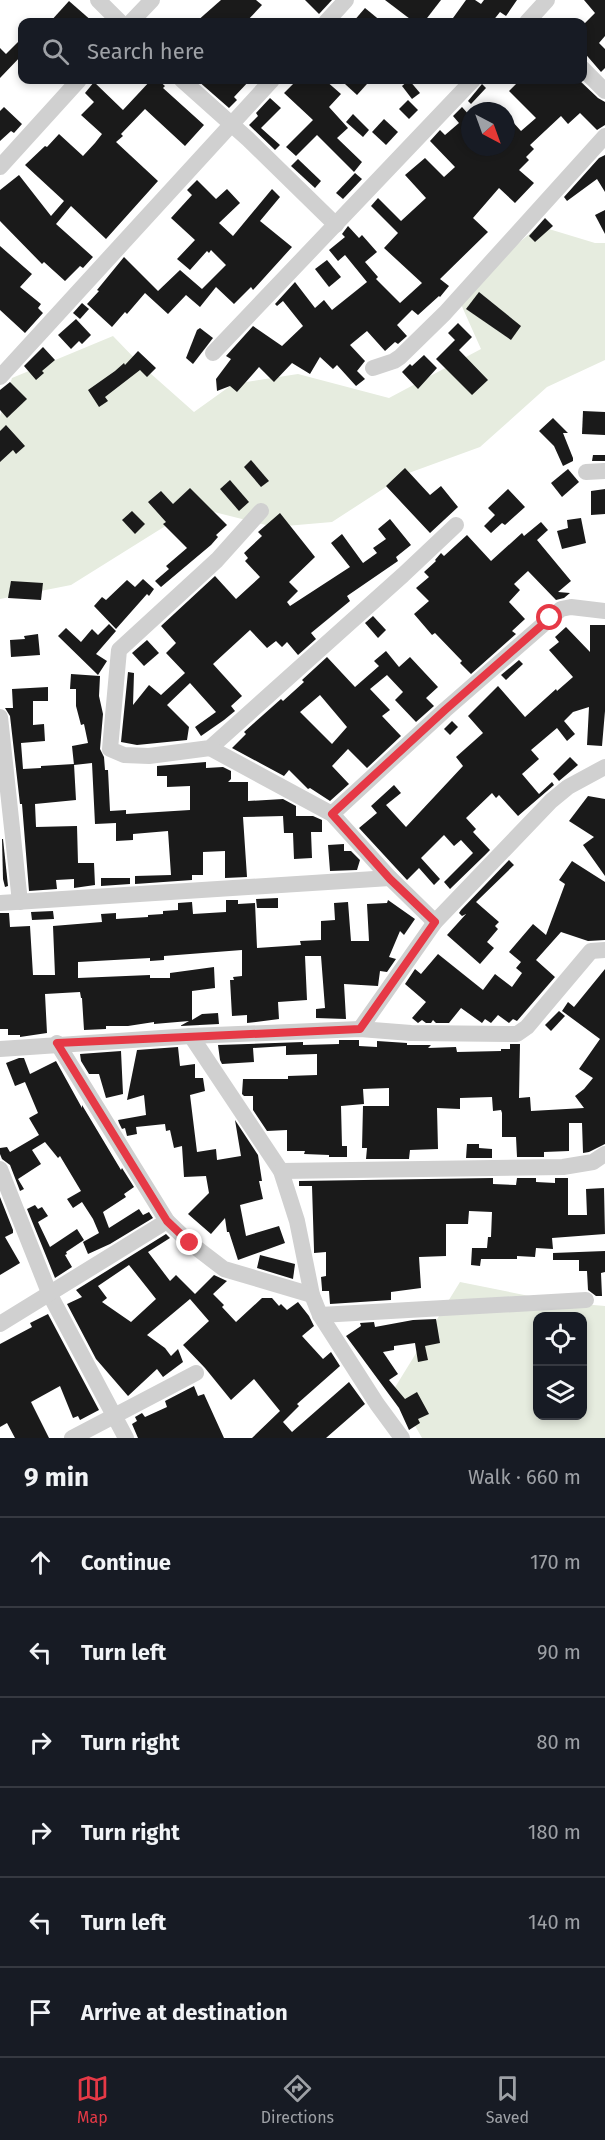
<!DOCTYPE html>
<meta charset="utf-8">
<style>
body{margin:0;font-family:"Fira Sans",sans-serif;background:#20242c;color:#f1f3f6}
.controls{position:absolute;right:18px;bottom:18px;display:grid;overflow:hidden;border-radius:12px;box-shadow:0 3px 9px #0003}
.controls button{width:54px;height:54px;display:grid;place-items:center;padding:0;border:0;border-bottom:2px solid #363941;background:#171b24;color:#f1f3f6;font:30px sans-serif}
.compass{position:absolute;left:461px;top:102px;width:54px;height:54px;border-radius:50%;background:#171b24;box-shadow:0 3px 9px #0003;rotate:139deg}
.stop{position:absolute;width:18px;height:18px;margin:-14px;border:4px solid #e63946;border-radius:50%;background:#fff}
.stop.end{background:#e63946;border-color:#fff;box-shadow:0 2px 6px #0008}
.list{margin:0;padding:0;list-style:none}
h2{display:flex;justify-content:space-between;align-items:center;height:78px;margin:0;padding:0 24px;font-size:26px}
h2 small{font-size:20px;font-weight:400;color:#9ea1a6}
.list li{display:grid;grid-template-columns:39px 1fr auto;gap:18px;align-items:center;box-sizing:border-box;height:90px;padding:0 24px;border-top:2px solid #363941}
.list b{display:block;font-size:22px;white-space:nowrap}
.list em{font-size:20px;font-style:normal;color:#9ea1a6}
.icon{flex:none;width:33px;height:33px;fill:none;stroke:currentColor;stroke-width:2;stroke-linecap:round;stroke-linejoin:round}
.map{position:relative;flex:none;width:605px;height:1438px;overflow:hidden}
.search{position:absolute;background:#171b24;box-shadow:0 3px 9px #0003;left:18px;right:18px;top:18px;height:66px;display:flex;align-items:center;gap:15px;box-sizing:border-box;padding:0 21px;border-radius:12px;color:#9ea1a6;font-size:22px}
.sheet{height:618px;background:#171b24}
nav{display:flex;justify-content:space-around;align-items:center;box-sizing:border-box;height:84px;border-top:2px solid #363941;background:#171b24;font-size:16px;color:#9ea1a6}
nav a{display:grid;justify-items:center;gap:3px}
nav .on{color:#e63946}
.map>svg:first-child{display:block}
.green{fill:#e6ecdf;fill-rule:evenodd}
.building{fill:#1a1a1a;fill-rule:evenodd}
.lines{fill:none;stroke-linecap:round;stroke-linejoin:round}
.minor{stroke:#d0d0d0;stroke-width:16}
.route{stroke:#e63946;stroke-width:8}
</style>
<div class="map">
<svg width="605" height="1438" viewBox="0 0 605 1438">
<rect width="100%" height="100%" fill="#fff"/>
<g class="green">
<path d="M539 226 595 243H605V360L547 387 480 447 406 474 332 522 274 527 182 504 167 525 71 585 0 599V416L12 378 113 336 141 365 194 412 233 384 298 374 389 398 481 349 460 302 497 261Z"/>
<path d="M460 1282 559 1302 605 1306V1438H422L394 1389ZM538 1316H582V1416H538Z"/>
</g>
<g class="building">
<path d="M221 0H256L262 5 246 22H196Z"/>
<path d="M305 0H332L319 14Z"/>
<path d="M385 0H441L424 22H414Z"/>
<path d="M466 0H475L481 4 484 0H517L506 16 500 12 492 22H459L453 18Z"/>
<path d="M584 0H605V36L599 43 605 49V68L601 72 582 50V26L595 13Z"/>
<path d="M69 1 93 22H50Z"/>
<path d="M365 8 382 22H353Z"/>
<path d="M22 38V55L0 78V48L6 54Z"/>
<path d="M151 80H158L165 86 163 88 204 125 185 146 145 109 121 134 123 136 116 142 158 181 106 239 71 206 56 224 93 257 83 268 80 266 65 281 44 262 42 264 0 221V190L19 175 51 216 64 201 25 165 45 146 47 147 59 134 83 156 95 143 102 134 81 115 94 102 85 93 94 82 123 110Z"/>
<path d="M197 80H250L234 97 237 100 229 108Z"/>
<path d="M297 80H325L341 94 329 107 348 128 337 138 362 162 354 172 317 135 296 156 286 147 313 120 284 93Z"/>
<path d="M350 80H363L367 84 357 95 345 84Z"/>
<path d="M409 80 420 93 412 99 402 86Z"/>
<path d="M520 80H579L598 98 605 102V125L597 130 580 113 568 124 561 116 530 145 534 149 526 157 529 160 519 170 534 183 515 203 499 188 473 218 488 232 440 279 449 286 440 297 439 296 418 315 412 310 397 325 407 336 398 344 395 342 385 351 367 331 350 345 365 361 357 371 365 379 356 386 337 365 333 369 320 357 310 374 292 363 274 382 259 367 237 392 230 386 217 391 216 379 231 359 226 356 253 326 282 346 303 326 283 301 277 306 275 304 295 282 315 308 324 300 332 310 367 282 345 255 338 261 329 250 345 237 342 234 348 226 359 238 362 235 377 252 365 262 378 277 376 279 400 303 422 283 384 248 398 233 371 206 378 198 401 221 426 198 405 175 425 158 444 177 455 167 430 141 440 130 445 135 459 123 453 116 462 107 470 116V147H506V124L511 120 521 131 536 118 509 91Z"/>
<path d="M482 84 486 88 471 104 468 101Z"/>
<path d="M270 98 281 108 261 128 280 145 275 150 249 125 258 116 256 113Z"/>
<path d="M408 100 418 110 409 119 399 109Z"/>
<path d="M4 107 22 124 14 133 11 131 0 141V111Z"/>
<path d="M353 114 369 130 363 137 346 122Z"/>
<path d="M384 119 398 132 386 145 372 132Z"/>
<path d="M605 155V192L597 179 567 201 564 197 599 158Z"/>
<path d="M298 159 321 181 315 188 291 166Z"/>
<path d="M355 173 362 179 343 199 336 193Z"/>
<path d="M197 180 216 199 227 189 240 203 219 223 233 236 272 189 280 197 260 221 292 247 253 290 251 287 234 304 216 287 200 307 186 295 168 314 145 293 127 314 125 312 112 327 87 304 99 291 97 290 124 257 158 291 180 270 202 289 226 265 211 250 209 253 207 251 190 270 177 259 195 240 171 218 192 195 187 190Z"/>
<path d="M605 210V234L595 215Z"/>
<path d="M545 218 553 226 535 242 529 236Z"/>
<path d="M0 246 32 274 20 287 41 304 38 308 43 313 25 333 0 310Z"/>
<path d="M327 260 341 277 329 287 315 269Z"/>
<path d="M479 292 521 326 511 340 466 309Z"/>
<path d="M82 303 89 309 80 319 73 313Z"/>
<path d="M76 319 91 335 82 344 79 341 71 349 58 335Z"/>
<path d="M458 323 472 337 459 350 488 380 472 395 436 359 455 340 448 333Z"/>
<path d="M200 328 213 338 193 364 186 358 197 330Z"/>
<path d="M43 347 55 360 42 371 44 373 36 380 24 366Z"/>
<path d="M138 351 156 368 147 377 140 370 105 397 108 401 99 407 88 390 115 371 124 363 125 365Z"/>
<path d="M424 355 437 368 418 389 402 372 410 364 412 366Z"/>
<path d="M10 382 27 399 7 418 0 410V390Z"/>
<path d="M583 411 605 412V435L582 434Z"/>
<path d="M553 418 568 433H563L573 458V461L563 466 554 446 539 431Z"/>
<path d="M6 425 25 446 16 454 13 450 0 462V431Z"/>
<path d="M593 455H605V461H592Z"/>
<path d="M251 460 269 481 261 487 244 467Z"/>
<path d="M405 468 430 495 441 486 458 507 430 533 386 486Z"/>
<path d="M568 469 579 482 562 497 551 483Z"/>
<path d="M230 480 249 502 239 511 220 489Z"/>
<path d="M190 488 227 525 216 535 218 537 211 545 161 587 155 581 169 569 166 566 187 548 163 524 166 522 148 502 161 491 173 504Z"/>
<path d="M508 489 525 507 505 525 502 523 491 533 484 526 495 515 488 508Z"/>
<path d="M605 489V514L591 515V491Z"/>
<path d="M132 511 145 524 135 534 122 520Z"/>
<path d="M280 513 315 557 289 582 298 591 287 602 290 606 350 567 331 543 342 534 363 563 377 553 373 548 386 539 378 529 390 519 411 545 396 557 398 561 347 596 350 601 311 633 316 639 298 655 287 642 282 647 276 641 267 648 250 630 213 664 242 696 231 706 235 711 224 720 201 736 195 727 216 712 190 683 167 705 189 727 187 740 137 745 121 742 128 672 134 673 133 705 149 685 161 695 185 673 166 653 176 643 161 626 215 576 236 599 260 577 245 561 248 558 244 553 262 536 258 532Z"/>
<path d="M581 518 586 543 562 549 557 531 568 528 567 520Z"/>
<path d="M541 522 548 530 537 540 571 581 558 592 570 593 564 598 556 600 528 571 514 584 520 590 509 602 525 619 512 631 516 634 471 674 460 663 462 661 435 633 432 635 414 614 429 601 416 588 429 577 424 572 436 561 435 560 441 553 444 556 467 535 491 561 522 533 524 536Z"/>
<path d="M143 579 154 589 149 596 147 594 116 629 94 606 102 597 106 600 127 580 135 587Z"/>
<path d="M11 581 43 583 41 600 8 598Z"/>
<path d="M373 616 386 630 378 638 365 623Z"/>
<path d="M109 624 116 631 96 654 107 661 98 675 58 636 66 628 81 642 92 629 98 635Z"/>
<path d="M590 625H605V711L602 746 587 745 589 707 573 712 564 721 575 734 567 741 557 728 531 750 539 759 522 774 539 794 552 782 554 785 518 816 499 795 496 798 492 793 466 818 476 829 473 832 490 850 484 856 450 889 444 882 473 853 461 840 454 846 444 835 421 858 440 879 434 885 419 868 407 880 359 828 377 813 371 806 394 785 401 793 386 805 406 827 463 766 456 757 483 733 468 716 498 686 525 717 556 689 557 691 573 677 549 650 559 642 555 637 566 627 590 652Z"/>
<path d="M38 634 40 655 11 657 10 640 25 639 24 636Z"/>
<path d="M147 640 159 653 144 666 132 653Z"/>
<path d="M386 651 399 667 410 657 438 687 426 698 434 706 416 722 395 700 403 692 387 675 370 689 390 710 382 716 401 736 367 768 348 749 332 766 349 784 330 801 310 788 308 789 289 770 284 776 232 748 246 734 244 732 281 699 283 701 304 682 302 680 327 657 355 687 379 666 374 661ZM320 695 347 727 332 744 300 712Z"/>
<path d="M519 660 523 664 506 680 501 675Z"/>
<path d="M71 674 100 676 99 696 103 714 100 749 104 757 105 770H108L110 811 126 810V814L190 810V786L167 787V776H157V766L206 762V768L223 767 231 771V779L228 782H248V801L283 799 296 806V816H313L322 820V832H311L312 858 294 859 293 833H284L283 816 243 817 247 877 225 878V851L203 852V875H192V880L135 884V876L171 875 168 831 133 834V840L116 841V823L95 824 92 763 74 765 72 746 88 743 84 724 81 725 76 706V689H70Z"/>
<path d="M48 687V701H33V725L44 724 45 741 21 743 23 769 41 768V766L74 764 76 800 35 804 36 827 77 826 78 863H94L95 885 74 888V879L56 880 57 889 29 891 22 804H20L10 716 5 708H13L12 689Z"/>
<path d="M452 721 458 727 450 735 444 729Z"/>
<path d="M570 757 578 765 559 781 553 774Z"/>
<path d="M588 796 605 799V876L583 845 594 837 569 821Z"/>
<path d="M2 839H3L8 886 5 887 3 879Z"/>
<path d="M344 844V851H351L360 860 357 870 330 871 328 845Z"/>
<path d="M509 860 514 865 476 902 499 922 495 926 498 929 487 942 494 948 480 964 447 935 466 914 462 916 459 913 461 910Z"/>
<path d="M572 861 605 882V940L588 941 561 932 536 960 555 977 517 1021 513 1019 509 1023 498 1015 491 1023 485 1019 482 1023 461 1008 449 1023H436L433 1020 431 1023H426L422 1020 418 1023 412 1018 426 1002 405 984 415 969 421 974 438 954 483 990 495 974 512 987 522 973 516 968 521 962 509 952 533 924 546 935 565 884 559 880Z"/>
<path d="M101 878H130V884L101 886Z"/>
<path d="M278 898V908H257L256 899Z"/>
<path d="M226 900H238V904L255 903 257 948 301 945 300 941 321 940V921L335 920 334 903 348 902 351 941H369L367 904 387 903 388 900 415 919 404 935 400 931 389 957 396 959 387 972 380 971 378 986 344 984 346 1019 316 1018V1009L325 1008 321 956H305L307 1000 278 1002 279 1019 247 1023V1015L232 1016 230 980H234L233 977 242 976V950L164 956V960L150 961V958L78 962V978L150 975V978H170V973L214 967 215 988 192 991V1020L202 1014 218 1013 219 1024 180 1026 189 1021 154 1024V1022L128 1026H106V1029L84 1030 82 998H81L80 992 45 994 47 1033 20 1037V1035H8V1029H0V913H9L10 927 30 926 33 975H55L53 926 102 922 101 914 116 913V919L148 917V915L163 914V911L178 910V903L192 902 193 914 226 912Z"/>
<path d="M53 911 54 919 32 920 31 912Z"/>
<path d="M605 969V1144L589 1152 583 1153 582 1123H569V1151L544 1152V1157H517L516 1137H502V1113L501 1110 493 1111 492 1097 460 1098V1109L437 1108 438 1149 410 1150 409 1159H366L367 1148H362L363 1106H389V1088L363 1089 364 1104 341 1106 342 1146H347V1157H329V1155L304 1154 305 1151H287V1130L267 1131 253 1110V1096H244L242 1094 243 1079H288V1076L317 1075V1054L286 1055V1046L253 1048 254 1062 222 1064 220 1060 218 1045 303 1042V1045L339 1044V1040H359V1046L377 1047V1041L407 1043V1045H431L428 1048 456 1047 457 1052 501 1051V1049H510V1044H520L519 1098 530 1097 531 1111 584 1108 575 1096 584 1089 593 1078 579 1069 600 1039 562 1011 568 1002 574 1007Z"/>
<path d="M559 1011 565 1016 551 1031 545 1025Z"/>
<path d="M178 1047 180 1066 195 1064V1078H203L205 1091 190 1095 197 1152 216 1149 217 1160 241 1156 235 1120 258 1155 262 1181H259L263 1199 240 1205 246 1236 279 1226 285 1243 238 1260 229 1232H227L225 1218 211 1234 188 1214 209 1193 206 1176 184 1177 182 1146 174 1148 170 1130 166 1131 165 1124 136 1127 137 1134 127 1136 125 1128 122 1129 119 1123 118 1120 146 1115 144 1095 127 1100 137 1050Z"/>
<path d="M121 1051 123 1094 106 1098 99 1074H89L81 1061 80 1054Z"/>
<path d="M19 1058H24L30 1074 56 1061 82 1108V1105L121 1170 122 1168 134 1187 124 1194 126 1197 103 1212 109 1228 139 1209 143 1215 149 1212 153 1218 110 1244 88 1254 83 1242 99 1233 93 1219 82 1202 73 1208 67 1199 81 1191 60 1156 58 1158 45 1142 32 1150 41 1164 18 1179 24 1189 20 1191 10 1165 2 1159 0 1154V1148L7 1147 10 1152 39 1135 29 1118 38 1113 25 1082 15 1086 6 1063Z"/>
<path d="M467 1144H479V1148L492 1149V1158H466Z"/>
<path d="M493 1178V1184L516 1185 517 1178H536V1182L555 1183V1178H568V1215H587L586 1189 604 1188 605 1234 552 1238 553 1249 536 1248 535 1257 517 1256V1259H481L480 1266 471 1265 472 1248H487L488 1237H491L492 1212 469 1211 468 1224H446V1256L419 1257 421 1288 391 1292V1300L330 1304 329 1291H322V1289L321 1277 326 1276V1252L314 1253V1250L312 1186H299V1181Z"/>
<path d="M0 1197 13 1230V1233L5 1237 20 1263 0 1275Z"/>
<path d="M35 1205 38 1209 42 1207 48 1216 38 1222 50 1247 77 1229 84 1240 66 1252 67 1254 65 1255 72 1267 55 1278 27 1209Z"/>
<path d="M166 1234 170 1238 148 1252 170 1281 176 1275 195 1294 214 1275 227 1281 213 1294 224 1305 222 1307 236 1322 262 1298H272L279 1306 281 1304 287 1310 298 1302 309 1316 314 1326 302 1336 323 1359 331 1352 340 1366 297 1404 299 1406 283 1422 292 1432 349 1382 365 1404 326 1438H252L280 1411 254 1379 231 1400 205 1368 183 1345 209 1321 190 1299 147 1335 165 1348 171 1356 178 1349 183 1362 163 1377 157 1369 128 1396 96 1359 67 1304 82 1297 76 1290ZM129 1265 156 1299 131 1322 102 1302 107 1298 98 1286Z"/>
<path d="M605 1251V1272L601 1273 602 1296H596L588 1290 587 1271H579V1260H553V1253Z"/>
<path d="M260 1255 295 1264 293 1279 257 1268Z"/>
<path d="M48 1314 99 1410 80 1420 78 1416 73 1418 60 1386 31 1402 49 1438H15L7 1423 0 1427V1344L32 1327 30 1323Z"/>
<path d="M436 1319 440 1343 425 1346 428 1360 418 1362 415 1343 394 1346V1350L383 1352 398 1374 389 1380 405 1399 417 1392 429 1414 418 1419 420 1423 409 1430 399 1408 346 1336 361 1326 360 1323 374 1322 375 1327 413 1320Z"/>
<path d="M194 1386 198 1396 204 1394 224 1438H138L132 1424 137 1421 135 1417 142 1413 145 1417 167 1407 165 1401Z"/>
</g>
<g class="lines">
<g class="minor">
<path d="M98 0 120 22"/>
<path d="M131 22 152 0"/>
<path d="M326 22 346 0"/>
<path d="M527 22 547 0"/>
<path d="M582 68 605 91"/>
<path d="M182 80 248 139 336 225"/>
<path d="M0 167 79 80"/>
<path d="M213 353 473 80"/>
<path d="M373 368 394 361 400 357 445 313 605 136"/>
<path d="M0 377 272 80"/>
<path d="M586 472 605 471"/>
<path d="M261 511 217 560 119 650 110 749 124 755 149 756 210 748 403 575 456 525"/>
<path d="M0 717 20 902"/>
<path d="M210 748 332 814 390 878 435 922"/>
<path d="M332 814 445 710 561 609 571 607 605 611"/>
<path d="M0 903 390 878"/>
<path d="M360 1029 435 922 551 801 568 787 605 767"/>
<path d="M191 1036 281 1171 297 1221 312 1295 320 1315 377 1404 402 1438"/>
<path d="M57 1043 167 1221 190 1243 224 1269 312 1295"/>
<path d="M0 1049 191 1036 360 1029 411 1033 517 1034 527 1027 591 951 605 950"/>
<path d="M0 1169 50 1295 126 1438"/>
<path d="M281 1171 563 1167 593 1162 605 1154"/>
<path d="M320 1315 586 1300"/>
<path d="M0 1324 167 1221"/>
<path d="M72 1438 196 1373"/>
</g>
</g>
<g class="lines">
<path class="route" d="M190 1243 167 1221 57 1043 360 1029 435 922 390 879 332 814 445 710 550 618"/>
</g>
</svg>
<div class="controls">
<button><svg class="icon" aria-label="locate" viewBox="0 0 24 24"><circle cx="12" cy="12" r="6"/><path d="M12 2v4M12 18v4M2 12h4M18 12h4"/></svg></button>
<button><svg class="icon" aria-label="layers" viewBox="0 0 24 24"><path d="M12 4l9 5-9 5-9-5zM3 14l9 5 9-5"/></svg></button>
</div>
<svg class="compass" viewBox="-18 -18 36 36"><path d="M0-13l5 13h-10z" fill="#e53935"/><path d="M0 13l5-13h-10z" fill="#9ea1a6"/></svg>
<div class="stop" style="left:550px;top:618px"></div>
<div class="stop end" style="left:190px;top:1243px"></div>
<div class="search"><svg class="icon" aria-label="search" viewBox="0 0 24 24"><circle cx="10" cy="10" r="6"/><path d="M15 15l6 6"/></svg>Search here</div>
</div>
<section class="sheet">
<h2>9 min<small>Walk · 660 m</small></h2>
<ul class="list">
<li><svg class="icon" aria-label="ahead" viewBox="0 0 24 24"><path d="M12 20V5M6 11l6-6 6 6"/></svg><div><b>Continue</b></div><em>170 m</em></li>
<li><svg class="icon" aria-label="left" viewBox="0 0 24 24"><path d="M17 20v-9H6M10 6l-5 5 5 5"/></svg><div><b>Turn left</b></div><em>90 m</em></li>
<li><svg class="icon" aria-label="right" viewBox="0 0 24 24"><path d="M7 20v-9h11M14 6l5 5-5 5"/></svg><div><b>Turn right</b></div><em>80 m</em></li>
<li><svg class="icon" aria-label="right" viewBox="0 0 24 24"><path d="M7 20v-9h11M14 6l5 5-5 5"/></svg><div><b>Turn right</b></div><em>180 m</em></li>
<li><svg class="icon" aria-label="left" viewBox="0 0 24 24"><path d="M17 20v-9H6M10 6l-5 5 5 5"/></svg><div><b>Turn left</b></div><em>140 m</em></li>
<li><svg class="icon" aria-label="arrive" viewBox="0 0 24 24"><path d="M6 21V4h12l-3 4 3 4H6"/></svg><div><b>Arrive at destination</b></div></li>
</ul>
</section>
<nav>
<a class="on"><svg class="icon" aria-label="map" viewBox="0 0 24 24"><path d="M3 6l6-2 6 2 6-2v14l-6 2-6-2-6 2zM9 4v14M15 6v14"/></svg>Map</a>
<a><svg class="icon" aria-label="directions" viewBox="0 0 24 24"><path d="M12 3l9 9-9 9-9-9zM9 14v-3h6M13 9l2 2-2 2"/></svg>Directions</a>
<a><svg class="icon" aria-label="saved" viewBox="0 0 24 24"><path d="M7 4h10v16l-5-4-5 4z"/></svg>Saved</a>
</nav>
